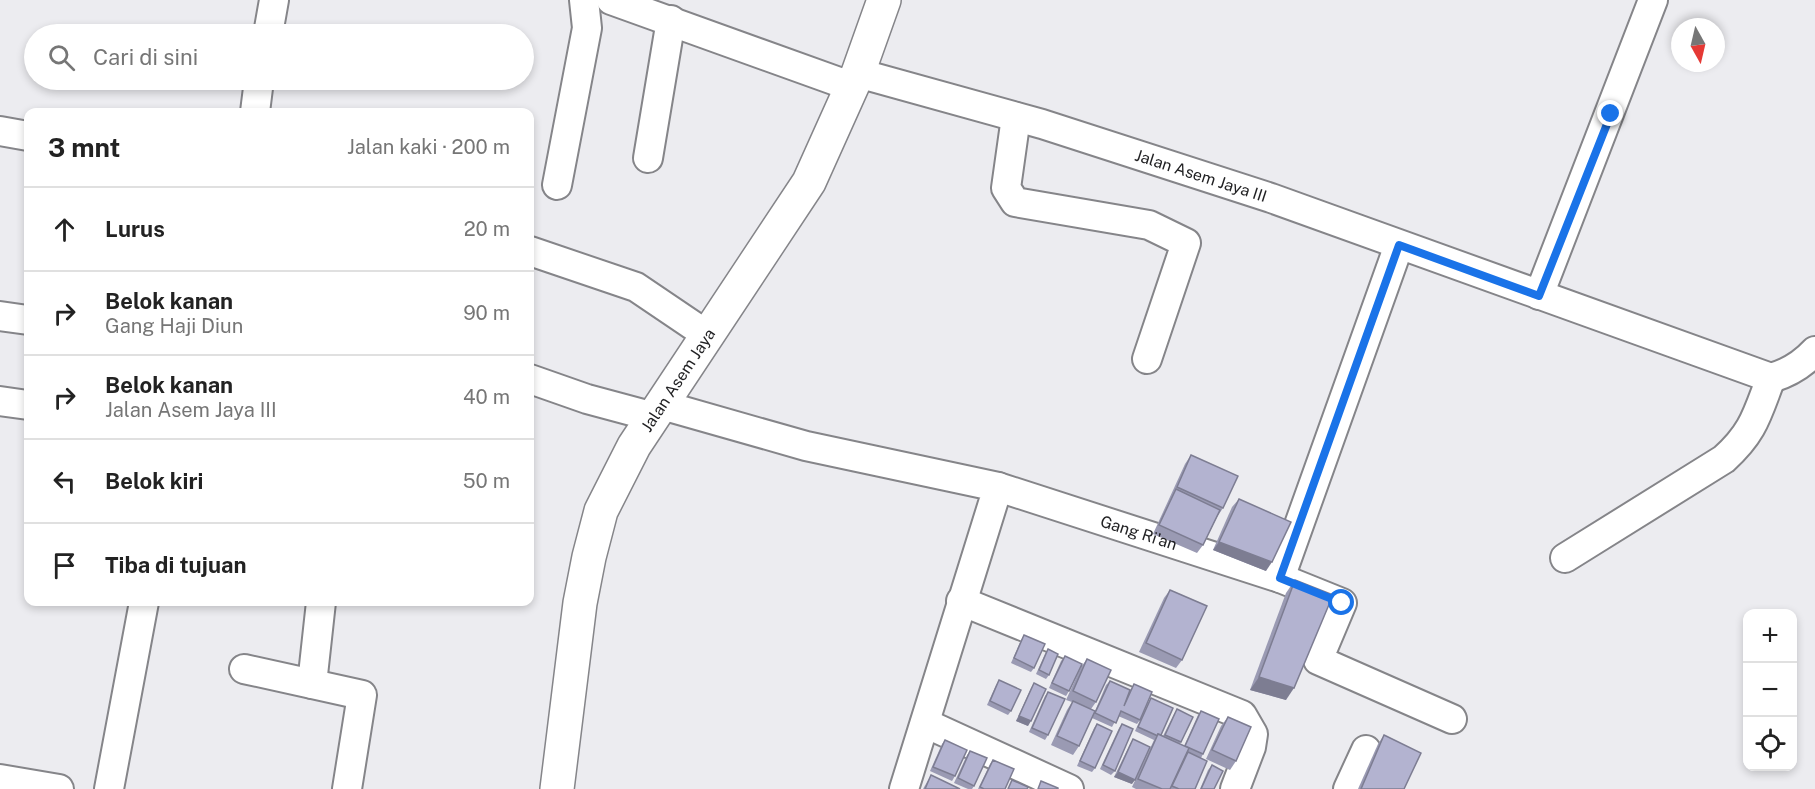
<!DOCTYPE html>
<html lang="id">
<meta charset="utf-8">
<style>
body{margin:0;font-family:"Public Sans",sans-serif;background:#f6f6f6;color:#222}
.controls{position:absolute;right:18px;bottom:18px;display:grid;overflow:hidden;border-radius:12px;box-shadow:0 3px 9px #0003}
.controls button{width:54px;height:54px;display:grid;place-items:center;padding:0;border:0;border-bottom:2px solid #e0e0e0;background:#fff;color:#222;font:30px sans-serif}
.compass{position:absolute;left:1671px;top:18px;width:54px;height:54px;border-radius:50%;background:#fff;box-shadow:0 3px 9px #0003;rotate:172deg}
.stop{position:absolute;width:18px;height:18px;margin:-14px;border:4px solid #1a73e8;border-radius:50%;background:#fff}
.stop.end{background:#1a73e8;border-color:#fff;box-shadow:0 2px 6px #0008}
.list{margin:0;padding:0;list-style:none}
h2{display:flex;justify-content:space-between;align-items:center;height:78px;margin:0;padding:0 24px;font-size:26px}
h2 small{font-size:20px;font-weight:400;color:#767676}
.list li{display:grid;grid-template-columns:39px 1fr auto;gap:18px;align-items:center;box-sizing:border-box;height:84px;padding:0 24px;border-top:2px solid #e0e0e0}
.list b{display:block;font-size:22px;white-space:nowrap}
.list p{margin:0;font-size:20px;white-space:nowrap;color:#767676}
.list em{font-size:20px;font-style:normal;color:#767676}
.icon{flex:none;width:33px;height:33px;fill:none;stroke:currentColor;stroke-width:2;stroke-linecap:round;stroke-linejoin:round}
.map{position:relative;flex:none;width:1815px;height:789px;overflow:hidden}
.search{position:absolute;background:#fff;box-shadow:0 3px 9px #0003;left:24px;top:24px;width:510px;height:66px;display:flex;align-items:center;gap:15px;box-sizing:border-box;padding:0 21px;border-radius:33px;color:#767676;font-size:22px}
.panel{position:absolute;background:#fff;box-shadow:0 3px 9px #0003;left:24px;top:108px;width:510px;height:498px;border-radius:12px}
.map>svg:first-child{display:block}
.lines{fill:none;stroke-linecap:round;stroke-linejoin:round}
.street-casing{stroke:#858589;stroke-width:32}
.secondary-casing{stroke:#858589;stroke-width:36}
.street{stroke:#fff;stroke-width:28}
.secondary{stroke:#fff;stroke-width:33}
.wall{fill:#9a9ab3}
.shaded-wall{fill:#7d7d92}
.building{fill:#b3b3d0;stroke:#7d7d92;stroke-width:1.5}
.route{stroke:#1a73e8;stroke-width:8}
.labels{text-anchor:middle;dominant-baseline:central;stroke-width:4.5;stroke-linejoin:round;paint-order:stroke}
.street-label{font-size:16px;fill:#222224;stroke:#f9f9fe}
</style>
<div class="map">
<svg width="1815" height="789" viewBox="0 0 1815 789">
<rect width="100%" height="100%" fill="#ececf0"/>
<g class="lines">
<g class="street-casing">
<g id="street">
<path d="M611 0 853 87"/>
<path d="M268 34 274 0"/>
<path id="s1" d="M858 73 1042 124 1271 198 1771 378C1789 373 1802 365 1815 351"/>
<path d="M255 112 259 80"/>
<path d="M1016 117 1006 188 1015 202 1149 225 1186 243 1147 359"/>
<path d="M0 131 28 136"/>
<path d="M648 158 671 20"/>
<path d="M557 185 587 28 584 0"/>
<path d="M530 251 636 287 707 335"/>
<path d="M1539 295 1653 0"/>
<path d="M0 316 28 320"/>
<path d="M530 379 587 399 654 417"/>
<path d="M0 401 28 405"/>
<path d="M662 405 806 446 998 487 904 789"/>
<path id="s2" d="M998 487 1280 578 1342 603 1318 660 1452 719"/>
<path d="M1565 558 1724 459C1754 432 1757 414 1771 378"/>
<path d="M1280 578 1399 245"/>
<path d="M961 601 1242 715 1253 734 1251 747 1235 789"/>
<path d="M244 669 362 695 347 789"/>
<path d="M312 684 321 602"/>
<path d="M925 723 1069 789"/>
<path d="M0 779 59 789"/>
<path d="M109 789 144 602"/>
<path d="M1348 789 1366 750"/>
</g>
</g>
<g class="secondary-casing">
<g id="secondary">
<path id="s3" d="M557 789 580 603 589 557 601 511 634 446 809 182 858 73 884 0"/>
</g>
</g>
<use href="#street" class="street"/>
<use href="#secondary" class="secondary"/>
</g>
<g class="wall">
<path d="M1191 455 1223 508 1217 517 1203 545 1197 553 1153 534 1185 464Z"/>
<path d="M1239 499 1266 571 1213 550 1232 507Z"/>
<path d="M1295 580 1286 700 1250 690 1286 593Z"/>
<path d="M1170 590 1182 660 1176 668 1139 652 1164 598Z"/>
<path d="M1024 635 1034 668 1031 672 1011 663 1021 640Z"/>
<path d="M1048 649 1049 675 1046 679 1036 674 1045 654Z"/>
<path d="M1065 656 1069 691 1066 696 1049 688 1061 661Z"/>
<path d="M1087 659 1096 702 1091 709 1095 711 1106 685 1110 681 1129 693 1134 684 1140 720 1137 724 1118 716 1112 727 1092 718 1079 746 1073 755 1051 745 1067 710 1072 702 1066 700 1081 667Z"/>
<path d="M999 680 1011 711 1008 715 987 705 996 685Z"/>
<path d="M1034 683 1028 726 1016 721 1031 688Z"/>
<path d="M1048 692V735L1045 740 1029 732 1045 696Z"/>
<path d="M1151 698 1161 735 1163 736 1174 714 1177 709 1181 742 1180 744 1184 746 1198 715 1201 711 1203 754 1201 758 1195 789H1136L1132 787 1154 740 1135 731 1148 703Z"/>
<path d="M1228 717 1236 761 1230 770 1206 759 1221 726Z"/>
<path d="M1097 724 1095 768 1092 772 1077 766 1094 728Z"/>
<path d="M1122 724 1115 771 1111 775 1100 769 1119 728Z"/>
<path d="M1384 735 1404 789H1358L1378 744Z"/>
<path d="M1133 739 1132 784 1114 777 1130 744Z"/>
<path d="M945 740 955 776 952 781 930 771 942 744Z"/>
<path d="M970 751 974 786 972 789H968L954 783 967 755Z"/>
<path d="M993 760 1005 789H978L990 764Z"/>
<path d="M1212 765 1214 789H1200L1208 770Z"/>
<path d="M931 775 960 789H923Z"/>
</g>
<g class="shaded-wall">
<path d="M1219 542 1272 562 1266 571 1213 550Z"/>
<path d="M1259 677 1294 688 1286 700 1250 690Z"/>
<path d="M1019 716 1031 721 1028 726 1016 721Z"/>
<path d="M1118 772 1135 780 1132 784 1114 777Z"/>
</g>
<g class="building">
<path d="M1191 455 1238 476 1223 508 1177 487Z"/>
<path d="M1176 489 1220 510 1203 545 1159 525Z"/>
<path d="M1239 499 1291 522 1272 562 1219 542Z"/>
<path d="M1295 580 1333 595 1294 688 1259 677Z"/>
<path d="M1170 590 1207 606 1182 660 1146 643Z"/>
<path d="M1024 635 1045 644 1034 668 1014 658Z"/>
<path d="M1048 649 1058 654 1049 675 1039 670Z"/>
<path d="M1065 656 1082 664 1069 691 1052 683Z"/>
<path d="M1087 659 1111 670 1096 702 1073 691Z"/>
<path d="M999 680 1021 690 1011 711 990 701Z"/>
<path d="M1110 681 1130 690 1124 706 1134 684 1152 692 1140 720 1121 711 1116 723 1095 713Z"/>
<path d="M1034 683 1046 689 1031 721 1019 716Z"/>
<path d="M1048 692 1065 699 1048 735 1032 728Z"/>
<path d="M1151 698 1173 708 1161 735 1158 734V736L1138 727Z"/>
<path d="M1073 701 1095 711 1079 746 1057 736Z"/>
<path d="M1177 709 1193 717 1181 742 1165 735Z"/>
<path d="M1201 711 1219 719 1203 754 1185 746Z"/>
<path d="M1228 717 1251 727 1236 761 1212 750Z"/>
<path d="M1097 724 1112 731 1095 768 1080 761Z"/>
<path d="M1122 724 1133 729 1115 771 1103 765Z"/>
<path d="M1158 734 1189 748 1170 789H1162L1138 779Z"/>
<path d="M1384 735 1421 753 1404 789H1361Z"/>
<path d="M1133 739 1150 747 1135 780 1118 772Z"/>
<path d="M945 740 967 750 955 776 933 767Z"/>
<path d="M970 751 987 758 974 786 958 778Z"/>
<path d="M1188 752 1207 761 1195 789H1179L1172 786Z"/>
<path d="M993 760 1014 769 1005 789H984L980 787Z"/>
<path d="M1212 765 1223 771 1214 789H1201Z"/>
<path d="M931 775 960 789H925Z"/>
<path d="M1012 780 1028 787 1027 789H1008Z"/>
<path d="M1041 781 1058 788V789H1038Z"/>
</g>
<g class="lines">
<path class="route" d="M1342 603 1280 578 1399 245 1539 296 1611 114"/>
</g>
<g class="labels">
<g class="street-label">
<text stroke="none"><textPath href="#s1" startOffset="358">Jalan Asem Jaya III</textPath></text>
<text stroke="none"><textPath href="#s3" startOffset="434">Jalan Asem Jaya</textPath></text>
<text stroke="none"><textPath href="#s2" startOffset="148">Gang Ri'an</textPath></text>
</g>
</g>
</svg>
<div class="controls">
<button>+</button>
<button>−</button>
<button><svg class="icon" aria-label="locate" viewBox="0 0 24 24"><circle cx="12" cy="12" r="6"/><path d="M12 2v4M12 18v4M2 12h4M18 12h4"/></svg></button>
</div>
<svg class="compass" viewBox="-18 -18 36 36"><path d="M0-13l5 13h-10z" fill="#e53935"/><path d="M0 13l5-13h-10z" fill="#767676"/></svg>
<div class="stop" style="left:1342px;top:603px"></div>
<div class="stop end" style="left:1611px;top:114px"></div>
<div class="search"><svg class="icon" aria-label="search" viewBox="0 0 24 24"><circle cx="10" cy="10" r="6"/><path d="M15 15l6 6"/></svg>Cari di sini</div>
<section class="panel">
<h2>3 mnt<small>Jalan kaki · 200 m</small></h2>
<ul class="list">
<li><svg class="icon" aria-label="ahead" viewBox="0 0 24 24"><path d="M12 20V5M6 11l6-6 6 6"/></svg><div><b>Lurus</b></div><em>20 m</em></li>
<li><svg class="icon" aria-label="right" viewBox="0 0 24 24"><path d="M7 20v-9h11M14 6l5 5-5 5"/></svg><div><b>Belok kanan</b><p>Gang Haji Diun</p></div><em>90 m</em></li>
<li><svg class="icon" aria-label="right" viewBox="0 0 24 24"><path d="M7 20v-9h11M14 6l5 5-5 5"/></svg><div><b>Belok kanan</b><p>Jalan Asem Jaya III</p></div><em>40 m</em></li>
<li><svg class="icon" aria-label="left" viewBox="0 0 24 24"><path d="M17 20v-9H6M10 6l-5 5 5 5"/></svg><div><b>Belok kiri</b></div><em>50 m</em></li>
<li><svg class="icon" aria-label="arrive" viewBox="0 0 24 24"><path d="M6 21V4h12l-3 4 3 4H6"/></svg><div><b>Tiba di tujuan</b></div></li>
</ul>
</section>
</div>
